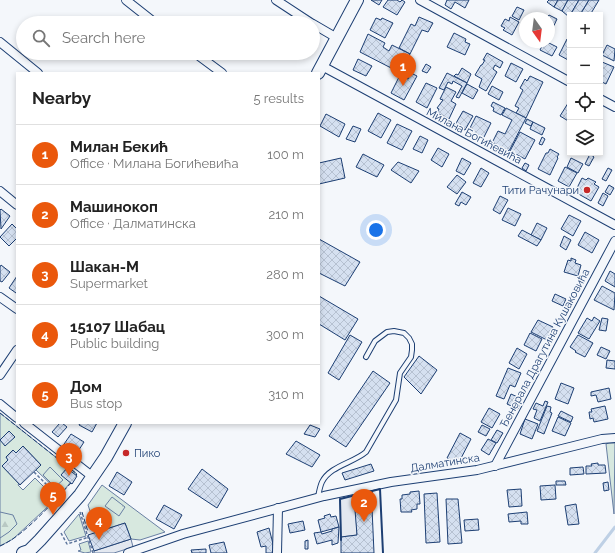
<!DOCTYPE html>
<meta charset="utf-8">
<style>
body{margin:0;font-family:Raleway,sans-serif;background:#f6f6f6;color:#222}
.controls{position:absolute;right:12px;top:12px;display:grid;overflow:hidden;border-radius:0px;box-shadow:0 2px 6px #0003}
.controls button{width:36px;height:36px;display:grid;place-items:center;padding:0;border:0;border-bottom:1px solid #e0e0e0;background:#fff;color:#222;font:20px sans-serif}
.compass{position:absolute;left:519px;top:12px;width:36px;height:36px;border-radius:50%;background:#fff;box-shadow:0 2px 6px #0003;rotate:166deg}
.you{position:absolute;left:376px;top:230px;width:14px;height:14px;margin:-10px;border:3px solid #fff;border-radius:50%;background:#1a73e8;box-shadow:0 0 0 6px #1a73e833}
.badge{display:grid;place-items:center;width:26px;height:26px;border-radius:50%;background:#ea580c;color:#fff;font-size:13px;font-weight:700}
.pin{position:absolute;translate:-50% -33px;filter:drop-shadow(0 1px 2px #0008)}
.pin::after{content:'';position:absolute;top:21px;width:14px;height:12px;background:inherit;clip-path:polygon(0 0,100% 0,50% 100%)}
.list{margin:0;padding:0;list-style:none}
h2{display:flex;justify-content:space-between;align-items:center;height:52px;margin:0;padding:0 16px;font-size:17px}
h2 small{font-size:13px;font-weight:400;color:#767676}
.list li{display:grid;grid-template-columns:26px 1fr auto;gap:12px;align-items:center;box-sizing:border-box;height:60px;padding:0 16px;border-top:1px solid #e0e0e0}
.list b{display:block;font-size:15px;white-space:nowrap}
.list p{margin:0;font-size:13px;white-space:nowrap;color:#767676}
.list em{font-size:13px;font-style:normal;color:#767676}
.icon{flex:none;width:22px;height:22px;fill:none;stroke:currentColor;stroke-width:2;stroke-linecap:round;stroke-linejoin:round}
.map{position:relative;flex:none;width:615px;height:553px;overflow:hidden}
.search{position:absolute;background:#fff;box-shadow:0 2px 6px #0003;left:16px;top:16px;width:304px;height:44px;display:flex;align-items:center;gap:10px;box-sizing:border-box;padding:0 14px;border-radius:22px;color:#767676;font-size:15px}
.panel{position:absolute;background:#fff;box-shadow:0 2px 6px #0003;left:16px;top:72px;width:304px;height:352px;border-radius:0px}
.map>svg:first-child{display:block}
.green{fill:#d7e8df;stroke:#687fa3}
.forest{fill:url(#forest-firs);stroke:#687fa3}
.park{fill:url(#park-tufts);stroke:#687fa3}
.parking{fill:#e3e8f0;stroke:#687fa3}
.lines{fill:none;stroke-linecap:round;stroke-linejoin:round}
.stream{stroke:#bed0e5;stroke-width:3}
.building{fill:url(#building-cross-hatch);stroke:#1d3f73}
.lane-casing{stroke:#1d3f73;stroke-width:6}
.street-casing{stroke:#1d3f73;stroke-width:10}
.secondary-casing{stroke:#1d3f73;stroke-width:14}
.path{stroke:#5e769c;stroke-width:1.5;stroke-dasharray:3 2;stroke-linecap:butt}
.lane{stroke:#f4f7fb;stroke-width:4}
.street{stroke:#f4f7fb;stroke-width:8}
.secondary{stroke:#f4f7fb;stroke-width:12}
.fence{stroke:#1d3f73;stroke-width:1;stroke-dasharray:5 2;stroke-linecap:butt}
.wall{stroke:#1d3f73;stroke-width:2}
.poi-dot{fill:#c62828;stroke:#f4f7fb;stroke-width:1.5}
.labels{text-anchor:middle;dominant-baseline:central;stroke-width:3;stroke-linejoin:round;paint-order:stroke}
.street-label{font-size:11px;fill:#1d3f73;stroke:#f4f7fb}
.poi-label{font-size:11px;fill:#1d3f73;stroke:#f4f7fb;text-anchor:end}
</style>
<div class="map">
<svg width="615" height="553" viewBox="0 0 615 553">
<defs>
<pattern id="forest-firs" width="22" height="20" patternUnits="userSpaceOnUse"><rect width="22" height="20" fill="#d7e8df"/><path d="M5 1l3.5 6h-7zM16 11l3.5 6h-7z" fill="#b8c8c3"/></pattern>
<pattern id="park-tufts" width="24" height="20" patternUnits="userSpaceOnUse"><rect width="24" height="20" fill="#d7e8df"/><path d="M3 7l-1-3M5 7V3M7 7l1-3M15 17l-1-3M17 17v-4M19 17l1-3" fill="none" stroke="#b8c8c3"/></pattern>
<pattern id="building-cross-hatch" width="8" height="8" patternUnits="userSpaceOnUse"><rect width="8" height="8" fill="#d5e0f0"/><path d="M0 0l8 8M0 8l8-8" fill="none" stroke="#b6c1d1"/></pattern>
</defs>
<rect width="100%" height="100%" fill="#f4f7fb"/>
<g class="green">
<path d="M0 413 77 474 61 494 36 470 41 465 23 446 16 453 13 451 6 457 8 460 2 466 19 483 18 485 23 490 35 478 56 499 13 539 0 546Z"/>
<path d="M609 443H615L614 514 606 444Z"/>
<path d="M102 485 165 532 140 540 131 539 125 523 97 532 88 505Z"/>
<path d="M79 514 86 536 69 541 64 532Z"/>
<path d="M88 541 91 552 85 553 78 551 81 550 79 544Z"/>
</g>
<path class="forest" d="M0 512 13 515 17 524 9 532 0 538Z"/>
<g class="park">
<path d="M50 467 63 480 55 487 43 475Z"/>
<path d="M112 497 125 507 119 516 105 506Z"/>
</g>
<g class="parking">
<path d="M355 495 357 535 341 537 340 499Z"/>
<path d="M131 539 133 547 114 553H94V551Z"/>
</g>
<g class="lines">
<path class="stream" d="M595 553 615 527"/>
</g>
<g class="building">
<path d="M371 0H382L379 5Z"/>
<path d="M388 0H397L400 2 402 0 405 2 397 15 383 7Z"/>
<path d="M447 0H469L465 8 455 2 451 9 445 5Z"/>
<path d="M549 0H558L554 7 547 2Z"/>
<path d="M558 0H568L562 11 554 7Z"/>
<path d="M568 0H579L569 17 562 11Z"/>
<path d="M579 0H589L580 15H570V18L569 17Z"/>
<path d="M589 0H599L590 15H580Z"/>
<path d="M517 7 524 10 519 20 512 16Z"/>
<path d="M549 15 557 19 551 32 549 31V18H547Z"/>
<path d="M419 17 433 23 428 32 422 30 410 54 399 48 411 24 415 26Z"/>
<path d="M510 17 519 22 512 35 503 30 505 28 501 26 505 19 509 21Z"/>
<path d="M376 18 381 20 382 18 393 23 385 38 370 30Z"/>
<path d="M454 33 466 39 465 42 470 44 465 55 447 47Z"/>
<path d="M368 34 385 43 383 47 389 51 392 45 410 54 404 65 399 62 395 70 360 52Z"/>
<path d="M567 39 570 41V61L559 55Z"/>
<path d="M544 42H547L557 47 552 56 540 50Z"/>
<path d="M607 45 615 49 614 61 602 55Z"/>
<path d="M487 53 503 62 500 68 495 65 493 69 497 72 486 91 479 87 482 79 475 75 481 65H482L485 60H483Z"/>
<path d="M358 59 372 66 366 76 353 70Z"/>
<path d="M602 62 614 67 606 84 600 81V66Z"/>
<path d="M511 63 523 69 516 82 505 76Z"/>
<path d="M426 64 431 67 427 73 422 71Z"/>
<path d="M462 68 471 74 467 83 454 76 456 74 458 75Z"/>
<path d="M411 73 417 76 404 100 391 93 400 75 408 79Z"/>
<path d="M447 73 467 83 459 98 456 97 462 86 453 81 452 84 448 82 444 90 439 88Z"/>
<path d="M530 76 543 82 526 118 516 113 519 108 515 106 523 90 520 88 525 79 527 81Z"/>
<path d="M426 83 437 88 427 108 416 102Z"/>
<path d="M467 84 478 90 473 99 462 93Z"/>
<path d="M492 86 503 92 499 100 488 94Z"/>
<path d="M446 87 456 92 451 101 456 104 449 119 437 113 439 109 437 108 443 100 440 99Z"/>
<path d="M570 100V122L560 116Z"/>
<path d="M493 102 505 108 501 115 493 111 494 108 491 106Z"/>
<path d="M506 108 526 118 509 151 492 143 498 131 505 134 512 120 502 115Z"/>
<path d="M463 111 473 116 465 130 455 125Z"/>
<path d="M378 113 391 120 381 138 368 131Z"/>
<path d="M326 114 345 124 339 137 320 126Z"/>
<path d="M476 116 491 123 483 139 468 132Z"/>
<path d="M527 119 533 122 531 126 525 123Z"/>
<path d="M533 122 545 128 542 135 530 129Z"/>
<path d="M397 124 412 131 402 150 387 143Z"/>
<path d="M353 126 361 129 355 142 346 139Z"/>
<path d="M520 132 535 140 525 159 510 151Z"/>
<path d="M420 136 428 140 422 153 413 149Z"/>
<path d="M542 137 545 139 542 145 539 144Z"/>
<path d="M438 148 449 154 442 167 431 160Z"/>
<path d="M550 149 559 154 557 157 558 158 550 175 538 169 546 153H548Z"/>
<path d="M363 154 384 165 377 177 356 167Z"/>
<path d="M590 154 594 157 589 166 585 164Z"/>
<path d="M341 158 345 178 319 184V163Z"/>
<path d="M462 158 471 163 464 175 456 171Z"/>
<path d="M571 158 583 164 578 173 567 167Z"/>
<path d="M398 162 419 171 411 183 391 170Z"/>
<path d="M525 163 529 165 526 171 522 168Z"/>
<path d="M565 167 577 173 569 187 558 181Z"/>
<path d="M481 168 489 173 481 187 473 183Z"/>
<path d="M608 168 612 170 606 181 602 179Z"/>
<path d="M457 175 466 182 457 194 447 187Z"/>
<path d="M582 178 586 180 588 178 596 182 594 184 599 187 591 201 575 192Z"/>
<path d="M609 185 614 188 610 195 605 192Z"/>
<path d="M462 192 471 197 466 205 461 202 459 206 455 204Z"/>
<path d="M603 193 608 196 603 206 598 203Z"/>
<path d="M500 196 508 200 500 214 493 210Z"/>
<path d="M508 208 521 214 515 226 502 220Z"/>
<path d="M1 209 10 216 1 229 0 210Z"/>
<path d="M569 215 581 221 573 236 561 229Z"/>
<path d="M537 223 547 228 541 240 531 235Z"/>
<path d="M12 224 17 229V238L9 246 0 237Z"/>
<path d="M522 230 541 240 537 246 518 236Z"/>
<path d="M585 232 599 240 592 253 578 245Z"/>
<path d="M564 236 571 240 566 250 560 246Z"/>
<path d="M319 239 360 262 345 286 319 273Z"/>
<path d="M571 258 576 260 575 263 581 265 578 276 564 272 568 260 571 261Z"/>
<path d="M1 265 10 272 2 282 0 281V267Z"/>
<path d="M610 271 615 274V287L605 281Z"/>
<path d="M17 276V291L16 293 9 288Z"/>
<path d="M602 286 615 293 614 310 594 300Z"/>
<path d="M555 294 566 299 563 306 552 301Z"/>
<path d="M319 296 358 319 345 340 319 324Z"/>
<path d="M594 317 600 321 589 339 578 333 587 318 592 321Z"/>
<path d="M602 318 608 319 606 331 599 330Z"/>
<path d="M538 320 553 327 547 340 531 332Z"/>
<path d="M530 333 542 339 536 351 524 345Z"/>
<path d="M350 335 362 342 339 380 328 373Z"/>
<path d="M578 335 593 343 585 357 575 352 576 351 570 347Z"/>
<path d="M601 347 610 351 606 359 597 355Z"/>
<path d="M517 348 527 354 519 369 509 363Z"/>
<path d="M419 356 437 370 421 394 404 377Z"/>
<path d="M607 360 615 361V369L606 368Z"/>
<path d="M508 368 521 373 515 387 510 385 504 399 496 396Z"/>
<path d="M373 371 390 383 346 447 329 436Z"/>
<path d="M561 383 574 388 568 404 555 399Z"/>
<path d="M609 388 611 399 598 402 596 395 591 396V392Z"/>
<path d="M511 394 522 399 518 409 507 404Z"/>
<path d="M545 401 548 402 540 421 534 418 537 410 533 409 536 403 543 406Z"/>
<path d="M547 406 551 407 550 412 552 413 544 434 537 431Z"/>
<path d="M605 406 608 419 594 422 593 418 590 419 589 412H592L591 409Z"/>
<path d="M489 408 500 414 492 428 481 422Z"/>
<path d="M561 411 573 417 571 422 558 416Z"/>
<path d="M558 417 571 423 565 436 552 431Z"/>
<path d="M525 419 538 424 532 439 520 434Z"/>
<path d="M60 423H62L67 427 58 437 52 432Z"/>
<path d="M80 423H97L92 432 79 425Z"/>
<path d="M310 425 320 429 315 437 304 434Z"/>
<path d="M482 425 490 429 486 436 478 432Z"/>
<path d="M497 430 503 433 497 443 491 440Z"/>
<path d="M9 431 15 437 5 446 0 440Z"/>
<path d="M460 433 471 439 458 464 447 458Z"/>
<path d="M71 434 84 442 75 456 62 447Z"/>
<path d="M488 439 496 443 489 455 481 450Z"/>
<path d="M296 441 320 455 312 467 286 454Z"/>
<path d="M23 446 41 465 20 485 2 466 8 460 6 457 13 450 16 453Z"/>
<path d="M598 463V465H605L606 473 586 474V466H592L591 464Z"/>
<path d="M371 464 374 471 345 480 342 473Z"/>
<path d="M583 467 584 474 570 475V468Z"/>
<path d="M67 468 77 476 72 484 61 475Z"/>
<path d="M202 469 228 489 217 508 188 489Z"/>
<path d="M117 472 132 482 124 495 109 486Z"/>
<path d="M556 481H565L566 485H556Z"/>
<path d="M608 482 609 490 604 491 603 483Z"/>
<path d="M555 485 556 499 541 500 540 486Z"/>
<path d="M521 489 522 506 509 507 507 490Z"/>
<path d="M419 491 420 504H417V509L411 510 412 512H401L400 499H402V495L410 494V492Z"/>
<path d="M437 493 440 542 426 543 424 494Z"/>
<path d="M446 499H458L462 543 448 544Z"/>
<path d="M576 504 579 524 568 525 565 506Z"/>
<path d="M164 505 182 515 174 529 156 519Z"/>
<path d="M372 508 374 553H341V537L357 535 355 510Z"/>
<path d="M527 512 528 524H521V521L509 522 508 514Z"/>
<path d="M330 514 331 517 336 516 339 527 321 532 318 520 325 518 324 516Z"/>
<path d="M478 519 479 530 465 531 464 520Z"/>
<path d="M303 521 305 530 290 533 288 524Z"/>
<path d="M125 523 131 539 94 551 88 535Z"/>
<path d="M339 527 338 543 332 545V540L317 544 314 533 321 532 322 534 332 531V529Z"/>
<path d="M269 528 273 544V553H266V546L261 547 257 532Z"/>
<path d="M308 540V549H305V541Z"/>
<path d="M224 542 227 553H211L209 545Z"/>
<path d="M206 549V553H192L191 550Z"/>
</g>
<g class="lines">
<g class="lane-casing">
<path id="lane" d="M318 497C319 492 320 486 322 482 330 466 353 463 366 452L396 400 400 373 411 357 412 350V344L409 338 404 333 394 331 387 332 375 341 366 357"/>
</g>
<g class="street-casing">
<g id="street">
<path d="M126 0 155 23"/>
<path d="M276 0 311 23"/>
<path d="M420 0 570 82"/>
<path d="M313 24 337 38"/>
<path d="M0 42 38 73"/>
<path d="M195 53 222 73"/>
<path d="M322 66 615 225"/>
<path d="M600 99 615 107"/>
<path d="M0 191 17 205"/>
<path d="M0 297 17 309"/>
<path d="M0 375 17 350"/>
<path d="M0 404 17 418"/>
<path d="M24 423 93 477"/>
<path d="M495 466 615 241"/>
<path d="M128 553 183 534 324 496 391 482 477 470 602 439 615 438"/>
<path d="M277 553 278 508"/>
</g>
</g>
<g class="secondary-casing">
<g id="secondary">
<path d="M318 73 357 0"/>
<path d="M23 553 29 551 40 540 80 495 106 457 125 423"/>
</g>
</g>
<g class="path">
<path d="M34 472 61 499"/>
<path d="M357 497 358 509"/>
<path d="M80 512 93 553"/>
<path d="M61 533 67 544 89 537"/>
</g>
<use href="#lane" class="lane"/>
<use href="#street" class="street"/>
<use href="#secondary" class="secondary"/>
<g class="fence">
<path d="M0 413 77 474 76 475"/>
<path d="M82 512 88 532"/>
<path d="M0 546C24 536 53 502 71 483"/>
</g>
<g class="wall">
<path d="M372 491V509"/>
<path d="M341 540 340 499 380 489 383 553"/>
</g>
</g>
<g class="poi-dot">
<circle cx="587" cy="190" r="4"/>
<circle cx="126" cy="453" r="4"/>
</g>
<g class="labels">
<g class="street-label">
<text transform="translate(474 136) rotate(28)">Милана Богићевића</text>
<text transform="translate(545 348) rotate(-62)">Ђенерала Драгутина Кушаковића</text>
<text transform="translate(445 463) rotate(-9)">Далматинска</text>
</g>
<g class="poi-label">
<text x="579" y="190">Тити Рачунари</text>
<text x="134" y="453" text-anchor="start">Пико</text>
</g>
</g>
</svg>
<div class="controls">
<button>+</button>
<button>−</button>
<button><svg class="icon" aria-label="locate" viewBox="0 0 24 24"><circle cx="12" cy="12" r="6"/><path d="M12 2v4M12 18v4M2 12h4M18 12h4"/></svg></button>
<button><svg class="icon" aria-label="layers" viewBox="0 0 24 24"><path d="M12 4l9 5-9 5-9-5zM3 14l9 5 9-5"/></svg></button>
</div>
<svg class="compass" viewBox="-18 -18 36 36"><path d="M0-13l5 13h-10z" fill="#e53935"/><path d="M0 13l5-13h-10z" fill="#767676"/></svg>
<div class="you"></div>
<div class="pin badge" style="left:403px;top:86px">1</div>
<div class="pin badge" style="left:364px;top:522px">2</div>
<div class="pin badge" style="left:69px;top:476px">3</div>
<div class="pin badge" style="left:99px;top:540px">4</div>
<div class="pin badge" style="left:53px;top:515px">5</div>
<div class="search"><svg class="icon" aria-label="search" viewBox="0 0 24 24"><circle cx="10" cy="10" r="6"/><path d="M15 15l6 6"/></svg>Search here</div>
<section class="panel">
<h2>Nearby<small>5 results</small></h2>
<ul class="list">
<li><span class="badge">1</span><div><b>Милан Бекић</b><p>Office · Милана Богићевића</p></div><em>100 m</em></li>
<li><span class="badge">2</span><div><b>Машинокоп</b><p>Office · Далматинска</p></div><em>210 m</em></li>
<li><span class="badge">3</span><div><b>Шакан-М</b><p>Supermarket</p></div><em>280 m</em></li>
<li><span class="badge">4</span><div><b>15107 Шабац</b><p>Public building</p></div><em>300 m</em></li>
<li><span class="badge">5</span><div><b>Дом</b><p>Bus stop</p></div><em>310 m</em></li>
</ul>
</section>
</div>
